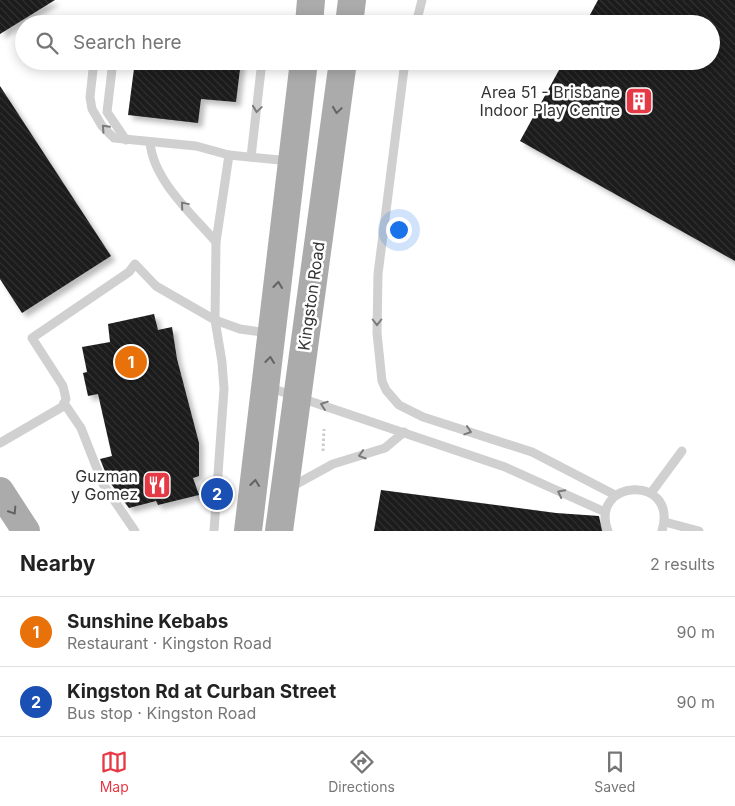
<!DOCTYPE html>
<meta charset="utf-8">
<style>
body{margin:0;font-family:Inter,sans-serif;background:#f6f6f6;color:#222}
.you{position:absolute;left:398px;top:229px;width:18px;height:18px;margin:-12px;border:4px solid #fff;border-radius:50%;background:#1a73e8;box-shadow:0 0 0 8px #1a73e833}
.badge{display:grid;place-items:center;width:32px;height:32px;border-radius:50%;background:#e63946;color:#fff;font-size:16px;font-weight:700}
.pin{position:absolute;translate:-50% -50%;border:2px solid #fff;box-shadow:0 1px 5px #0006}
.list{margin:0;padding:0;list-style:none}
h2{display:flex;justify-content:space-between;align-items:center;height:65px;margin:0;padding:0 20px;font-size:21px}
h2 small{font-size:16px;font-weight:400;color:#767676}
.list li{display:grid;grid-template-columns:32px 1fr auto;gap:15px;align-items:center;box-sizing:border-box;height:70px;padding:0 20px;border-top:1px solid #e0e0e0}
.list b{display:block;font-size:19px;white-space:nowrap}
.list p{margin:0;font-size:16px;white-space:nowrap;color:#767676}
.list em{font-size:16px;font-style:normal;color:#767676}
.icon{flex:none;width:28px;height:28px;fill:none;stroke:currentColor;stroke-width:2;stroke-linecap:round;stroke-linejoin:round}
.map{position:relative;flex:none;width:735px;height:531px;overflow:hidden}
.search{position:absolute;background:#fff;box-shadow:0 2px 12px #0003;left:15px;right:15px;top:15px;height:55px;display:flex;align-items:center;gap:12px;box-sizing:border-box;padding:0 18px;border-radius:28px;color:#767676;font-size:19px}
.sheet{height:205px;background:#fff}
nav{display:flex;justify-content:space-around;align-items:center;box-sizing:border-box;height:70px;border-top:1px solid #e0e0e0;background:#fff;font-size:14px;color:#767676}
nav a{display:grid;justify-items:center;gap:2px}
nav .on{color:#e63946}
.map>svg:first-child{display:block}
.building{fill:url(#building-back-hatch);filter:url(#shadow)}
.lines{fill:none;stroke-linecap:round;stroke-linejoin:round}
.path{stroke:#cdcdcd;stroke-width:3;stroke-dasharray:2.5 2.5;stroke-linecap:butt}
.lane{stroke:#d0d0d0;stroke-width:9}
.primary{stroke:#ababab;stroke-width:28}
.oneway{stroke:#7a7a7a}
.oneway2{stroke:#636363}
.labels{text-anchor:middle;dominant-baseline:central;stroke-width:5;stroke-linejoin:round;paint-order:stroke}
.poi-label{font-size:16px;fill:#333;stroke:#fff;text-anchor:end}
.street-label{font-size:16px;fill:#333;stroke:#fff}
</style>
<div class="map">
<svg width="735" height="531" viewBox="0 0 735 531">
<defs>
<pattern id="building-back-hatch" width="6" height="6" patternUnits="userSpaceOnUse" patternTransform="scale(1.25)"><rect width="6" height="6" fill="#1a1a1a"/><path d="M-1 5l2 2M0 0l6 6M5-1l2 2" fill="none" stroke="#333"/></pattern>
<filter id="shadow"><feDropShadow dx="4.5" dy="4.5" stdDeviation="2.5" flood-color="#0004"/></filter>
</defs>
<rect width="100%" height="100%" fill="#fff"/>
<g class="building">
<path d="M0 0H55L0 34Z"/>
<path d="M598 0H735V261L520 141 564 61H711V24H585Z"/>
<path d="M135 61H241L236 102 201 99 198 123 128 115Z"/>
<path d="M0 86 111 256 22 313 0 279Z"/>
<path d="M154 314 158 330 172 327 177 359 199 443V476L193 478 199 495 158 505 156 501 129 508 109 481 100 459 112 456 98 394 88 396 83 373 87 372 82 347 110 342 108 324Z"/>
<path d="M381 490 556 513 599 516 602 531H374Z"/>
</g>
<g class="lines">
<path class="path" d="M323 451 324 429"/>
<g class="lane">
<path d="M416 24 422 0"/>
<path d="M94 61 90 97 92 109 102 126 114 138 196 146 229 155 290 161"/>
<path d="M113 61 107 112 126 140"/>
<path d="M405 61 378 274 377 333 382 381 386 390 399 405 423 417 532 452 615 495"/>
<path d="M150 142C153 180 192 214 216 242"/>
<path d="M229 155 216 242 215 320 240 329 269 333"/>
<path d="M251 157 262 61"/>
<path d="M268 387 505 467 605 512"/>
<path d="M64 403 81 428 103 484 135 531"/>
<path d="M0 443 62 407 66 399 63 386 32 338 129 272 135 264 156 286 215 320 222 362 224 389 214 531"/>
<path d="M291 487 333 464 385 448 404 432"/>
<path d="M651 493 682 451"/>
<path d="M665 522 699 531"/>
<path d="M608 531C588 479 679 473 662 531"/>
</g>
<g class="primary">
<path d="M309 24 311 0"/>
<path d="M349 24 352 0"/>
<path d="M0 491 26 531"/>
<path d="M248 531 304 61"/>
<path d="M279 531 343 61"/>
</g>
</g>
<defs><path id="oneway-chevron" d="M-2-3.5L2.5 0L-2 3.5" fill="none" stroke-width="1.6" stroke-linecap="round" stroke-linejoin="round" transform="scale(1.25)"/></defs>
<g class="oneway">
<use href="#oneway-chevron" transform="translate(257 109) rotate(98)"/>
<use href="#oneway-chevron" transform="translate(105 128) rotate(-133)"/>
<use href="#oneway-chevron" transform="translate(184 205) rotate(-130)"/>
<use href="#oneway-chevron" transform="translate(377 322) rotate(90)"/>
<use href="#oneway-chevron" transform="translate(324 405) rotate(-161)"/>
<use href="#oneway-chevron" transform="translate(468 431) rotate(18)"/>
<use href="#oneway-chevron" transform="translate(362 455) rotate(163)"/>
<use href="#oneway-chevron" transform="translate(561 493) rotate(-153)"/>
</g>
<g class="oneway2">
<use href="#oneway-chevron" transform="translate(337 110) rotate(98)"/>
<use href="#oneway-chevron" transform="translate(278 285) rotate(-84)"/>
<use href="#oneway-chevron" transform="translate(270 360) rotate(-83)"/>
<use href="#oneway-chevron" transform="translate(255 483) rotate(-83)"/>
<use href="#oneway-chevron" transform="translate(13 511) rotate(57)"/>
</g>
<defs>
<g id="building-square" transform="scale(1.4375)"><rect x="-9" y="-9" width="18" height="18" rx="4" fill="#e63946" stroke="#fff"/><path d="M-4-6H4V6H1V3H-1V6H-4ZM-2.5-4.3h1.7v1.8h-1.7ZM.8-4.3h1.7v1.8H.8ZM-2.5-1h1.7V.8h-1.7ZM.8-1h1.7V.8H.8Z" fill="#fff"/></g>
<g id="restaurant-square" transform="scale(1.4375)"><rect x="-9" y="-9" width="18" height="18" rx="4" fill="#e63946" stroke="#fff"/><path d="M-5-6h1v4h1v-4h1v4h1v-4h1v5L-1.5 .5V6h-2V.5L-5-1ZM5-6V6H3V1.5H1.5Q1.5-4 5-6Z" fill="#fff"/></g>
</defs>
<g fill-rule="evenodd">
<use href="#building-square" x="639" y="101"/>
<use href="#restaurant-square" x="157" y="485"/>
</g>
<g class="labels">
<g class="poi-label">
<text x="620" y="92">Area 51 - Brisbane<tspan x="620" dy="18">Indoor Play Centre</tspan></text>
<text x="138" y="476">Guzman<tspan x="138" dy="18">y Gomez</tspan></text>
</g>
<g class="street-label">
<text transform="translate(311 296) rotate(-82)">Kingston Road</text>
</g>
</g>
</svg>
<div class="you"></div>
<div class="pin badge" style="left:131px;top:362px;background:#e8710a">1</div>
<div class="pin badge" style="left:217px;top:494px;background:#1a4fb4">2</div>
<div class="search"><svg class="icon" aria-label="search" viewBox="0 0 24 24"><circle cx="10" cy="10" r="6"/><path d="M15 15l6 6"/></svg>Search here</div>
</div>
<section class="sheet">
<h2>Nearby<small>2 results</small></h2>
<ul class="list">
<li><span class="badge" style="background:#e8710a">1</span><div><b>Sunshine Kebabs</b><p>Restaurant · Kingston Road</p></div><em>90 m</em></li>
<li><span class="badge" style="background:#1a4fb4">2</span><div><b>Kingston Rd at Curban Street</b><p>Bus stop · Kingston Road</p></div><em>90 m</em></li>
</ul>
</section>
<nav>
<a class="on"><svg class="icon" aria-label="map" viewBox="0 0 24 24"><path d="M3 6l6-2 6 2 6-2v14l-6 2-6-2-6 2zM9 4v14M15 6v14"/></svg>Map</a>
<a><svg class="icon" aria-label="directions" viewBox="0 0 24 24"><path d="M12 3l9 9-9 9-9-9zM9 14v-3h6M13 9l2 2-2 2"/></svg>Directions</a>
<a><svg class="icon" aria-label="saved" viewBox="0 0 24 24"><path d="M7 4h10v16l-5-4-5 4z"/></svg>Saved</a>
</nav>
